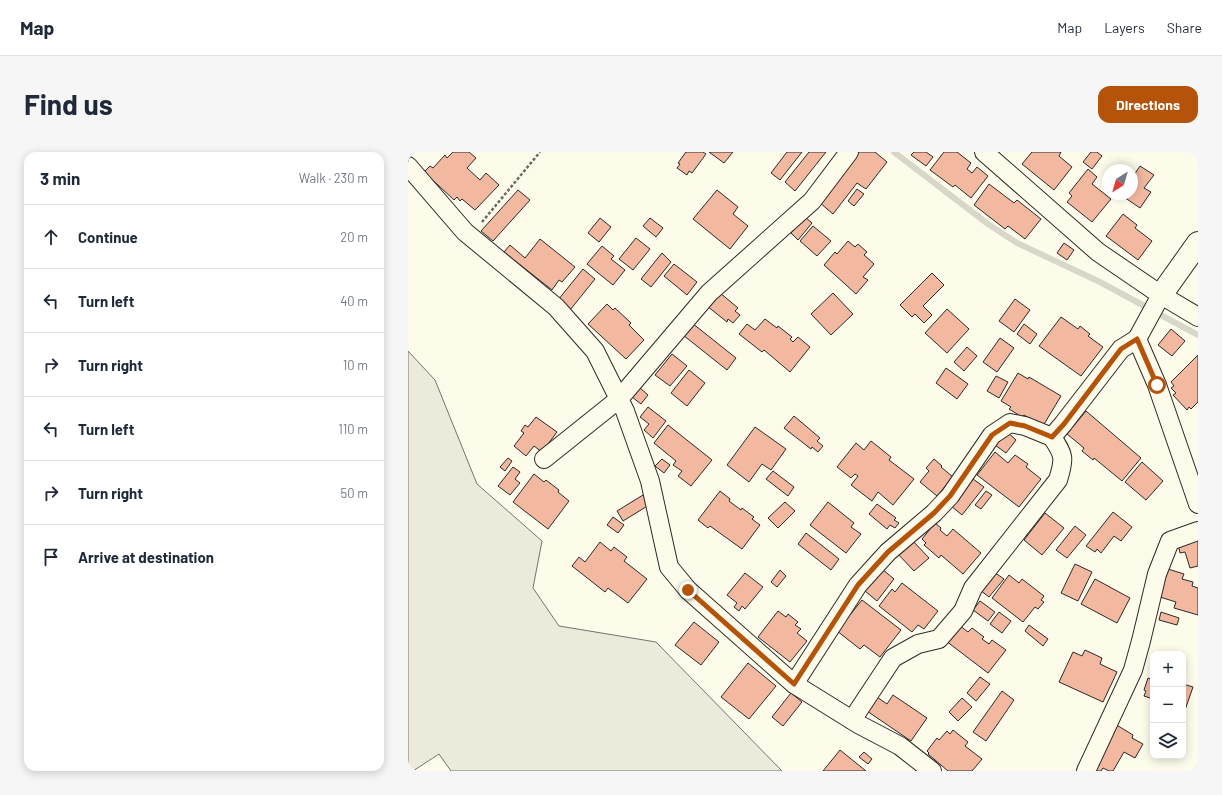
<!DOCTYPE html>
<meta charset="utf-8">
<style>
body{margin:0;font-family:Barlow,sans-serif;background:#f6f6f7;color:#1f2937}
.controls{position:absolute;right:12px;bottom:12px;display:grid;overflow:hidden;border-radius:8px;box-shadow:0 2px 10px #0003}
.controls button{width:36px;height:36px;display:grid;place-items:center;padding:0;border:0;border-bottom:1px solid #e0e1e3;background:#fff;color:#1f2937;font:20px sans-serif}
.compass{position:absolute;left:694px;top:12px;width:36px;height:36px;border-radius:50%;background:#fff;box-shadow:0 2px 10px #0003;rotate:217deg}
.stop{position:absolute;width:12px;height:12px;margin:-9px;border:3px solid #b45309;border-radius:50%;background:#fff}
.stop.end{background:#b45309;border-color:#fff;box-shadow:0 1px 4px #0008}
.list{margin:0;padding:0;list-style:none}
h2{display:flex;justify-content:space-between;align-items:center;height:52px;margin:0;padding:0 16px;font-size:17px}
h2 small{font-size:13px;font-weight:400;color:#747a83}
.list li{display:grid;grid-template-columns:26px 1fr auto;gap:12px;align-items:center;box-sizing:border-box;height:64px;padding:0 16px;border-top:1px solid #e0e1e3}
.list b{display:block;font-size:15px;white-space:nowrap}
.list em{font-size:13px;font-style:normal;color:#747a83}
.icon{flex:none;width:22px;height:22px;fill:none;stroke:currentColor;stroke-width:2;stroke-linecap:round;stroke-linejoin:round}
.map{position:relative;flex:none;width:790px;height:619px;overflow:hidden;border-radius:12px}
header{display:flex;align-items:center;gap:24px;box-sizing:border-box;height:56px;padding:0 20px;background:#fff;border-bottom:1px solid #e0e1e3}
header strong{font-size:19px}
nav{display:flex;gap:22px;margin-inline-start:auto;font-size:14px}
.intro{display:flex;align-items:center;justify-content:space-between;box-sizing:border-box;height:96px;padding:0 24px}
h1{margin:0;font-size:28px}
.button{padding:10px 18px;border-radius:12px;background:#b45309;color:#fff;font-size:14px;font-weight:700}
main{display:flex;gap:24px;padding:0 24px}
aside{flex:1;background:#fff;border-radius:12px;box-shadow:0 2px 10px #0003}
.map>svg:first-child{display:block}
.green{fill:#ecebdb;stroke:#74746e}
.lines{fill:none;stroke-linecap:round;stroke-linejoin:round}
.stream{stroke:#d8d7c9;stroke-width:6}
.building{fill:#f2b8a0;stroke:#2b2b2b}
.street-casing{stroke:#2b2b2b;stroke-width:20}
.secondary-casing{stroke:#2b2b2b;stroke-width:24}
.path{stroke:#6a6964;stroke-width:2.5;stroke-dasharray:3 2;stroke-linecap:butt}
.street{stroke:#fdfbea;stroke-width:18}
.secondary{stroke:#fdfbea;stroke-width:22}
.route{stroke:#b45309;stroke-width:5}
</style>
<header>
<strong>Map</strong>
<nav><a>Map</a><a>Layers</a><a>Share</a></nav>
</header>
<div class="intro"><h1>Find us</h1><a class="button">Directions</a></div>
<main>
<aside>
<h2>3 min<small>Walk · 230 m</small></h2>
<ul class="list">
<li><svg class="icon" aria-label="ahead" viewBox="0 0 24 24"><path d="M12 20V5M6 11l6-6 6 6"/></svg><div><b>Continue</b></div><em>20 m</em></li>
<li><svg class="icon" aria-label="left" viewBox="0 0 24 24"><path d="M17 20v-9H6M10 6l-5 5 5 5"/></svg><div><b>Turn left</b></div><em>40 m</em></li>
<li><svg class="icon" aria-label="right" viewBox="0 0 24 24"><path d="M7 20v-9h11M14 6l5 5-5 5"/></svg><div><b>Turn right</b></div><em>10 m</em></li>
<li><svg class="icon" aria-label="left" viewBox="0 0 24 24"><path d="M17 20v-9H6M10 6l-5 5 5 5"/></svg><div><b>Turn left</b></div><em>110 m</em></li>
<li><svg class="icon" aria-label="right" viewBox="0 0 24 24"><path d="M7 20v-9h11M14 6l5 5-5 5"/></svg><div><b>Turn right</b></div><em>50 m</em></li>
<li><svg class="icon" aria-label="arrive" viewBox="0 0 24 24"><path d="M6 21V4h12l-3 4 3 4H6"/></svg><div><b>Arrive at destination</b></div></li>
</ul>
</aside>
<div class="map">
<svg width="790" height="619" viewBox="0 0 790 619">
<rect width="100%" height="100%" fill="#fdfbea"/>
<path class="green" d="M0 199 27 228 69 332 134 389 125 436 151 474 248 490 374 619H43L31 602 5 619H0Z"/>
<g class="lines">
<path class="stream" d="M486 0 580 72 609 91 692 130 790 183"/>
</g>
<g class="building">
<path d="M45 0H61L68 6 59 16 72 28 78 21 91 33 67 58 54 47 52 49 49 45 46 48 16 20 22 14 25 16 37 3 39 6Z"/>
<path d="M278 0H295L298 2 284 21 281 19 279 23 269 16 272 12 270 11Z"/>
<path d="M301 0H325L316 11Z"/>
<path d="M379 0H394L372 28 363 21Z"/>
<path d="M401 0H418L387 39 377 30Z"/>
<path d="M450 0H467L479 10 458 37 449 31 425 62 411 50Z"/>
<path d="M506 0H518L525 5 518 14 503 3Z"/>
<path d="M536 0H549L563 11 559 17 564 21 569 15 580 24 563 46 547 33 545 35 522 18Z"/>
<path d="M624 0H653L651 4 664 15 646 38 614 12Z"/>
<path d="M683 0H689L694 4 684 17 675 10Z"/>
<path d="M732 14 746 23 736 36 743 40 732 56 713 43 724 42V26Z"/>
<path d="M680 17 689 25 684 32 703 47 684 70 659 50 664 44 661 41Z"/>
<path d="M581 32 606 51 609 48 633 67 617 87 600 74 597 77 566 53Z"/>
<path d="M449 37 456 42 446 54 440 49Z"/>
<path d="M110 38 122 48 85 89 73 79Z"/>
<path d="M309 38 330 55 325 62 340 74 322 97 285 67Z"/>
<path d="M715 62 729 73 727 76 744 89 730 108 698 84Z"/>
<path d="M397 65 404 71 390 88 383 81Z"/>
<path d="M192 66 203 75 191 90 180 81Z"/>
<path d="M242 66 255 76 248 85 235 74Z"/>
<path d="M405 74 423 89 409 104 392 89Z"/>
<path d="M228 86 242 97 225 118 211 107Z"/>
<path d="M132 87 167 115 154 130 151 128 144 138 96 100 102 93 117 106Z"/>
<path d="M440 89 447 95 450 92 459 100 456 103 466 112 455 125 460 128 448 142 416 113 427 100 429 102Z"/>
<path d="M656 91 666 98 659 108 649 101Z"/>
<path d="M194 94 206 104 203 107 217 118 205 133 179 112Z"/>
<path d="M254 101 263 110 243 135 233 127Z"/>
<path d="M266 112 289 130 279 143 256 124Z"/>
<path d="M175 117 187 127 162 158 150 148Z"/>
<path d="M524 121 536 133 515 154 524 163 516 171 507 162 504 165 492 153Z"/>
<path d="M311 140 330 156 327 159 332 163 325 171 320 167 319 170 299 154Z"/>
<path d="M425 141 445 162 423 183 403 162Z"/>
<path d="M607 147 622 158 606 180 591 169Z"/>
<path d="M199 152 205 158 207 156 223 171 221 173 236 188 218 207 180 172Z"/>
<path d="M539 157 561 177 539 201 517 181Z"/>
<path d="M653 165 670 177 672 174 682 182 680 184 695 195 673 224 631 194Z"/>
<path d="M357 167 369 176 370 174 384 185 382 187 385 190 390 185 402 195 382 220 356 198 354 200 331 182 339 172 347 178Z"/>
<path d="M284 171 328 206 319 218 275 183Z"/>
<path d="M616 172 629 182 622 192 609 182Z"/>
<path d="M763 177 777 189 764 204 750 193Z"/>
<path d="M592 186 606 196 589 220 575 210Z"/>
<path d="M559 195 569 204 556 219 546 210Z"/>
<path d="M264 202 279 214 262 234 247 223Z"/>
<path d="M790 203V250L783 257 781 255 779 258 765 243 768 241 763 236 766 234 763 230Z"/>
<path d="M538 216 560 232 549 247 528 231Z"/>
<path d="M281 218 297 231 279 254 263 241Z"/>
<path d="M610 221 620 227 621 225 653 244 635 274 616 263 614 265 601 257 603 255 593 249Z"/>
<path d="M588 224 600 230 591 246 579 239Z"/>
<path d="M231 235 240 243 233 252 224 245Z"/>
<path d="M240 255 258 269 245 286 236 278 241 272 232 265Z"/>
<path d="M678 259 733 306 714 329 686 306 685 308 674 299 676 296 659 282Z"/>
<path d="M386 264 412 286 409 289 415 294 410 300 404 295 403 297 376 276Z"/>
<path d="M128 265 149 280 134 300 126 294 118 304 106 294 116 281 113 279 117 273 120 275Z"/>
<path d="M260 273 304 308 283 334 270 324 274 319 265 313 268 309 246 291Z"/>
<path d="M347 275 378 297 363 318 354 312 341 330 319 313Z"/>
<path d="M598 279 608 288 598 301 587 293Z"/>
<path d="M463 289 483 305 481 308 506 327 485 353 470 340 464 349 443 333 450 324 447 322 443 326 429 315 448 291 456 298Z"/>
<path d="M587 300 600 311 607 303 620 312 618 315 633 327 611 355 569 323Z"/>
<path d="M100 306 104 309 97 319 92 315Z"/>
<path d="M254 307 262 313 256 321 247 314Z"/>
<path d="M526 307 534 314 533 315 545 325 529 344 512 330 521 319 518 316Z"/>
<path d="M734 310 755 329 738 348 717 330Z"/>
<path d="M105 315 112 320 107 327 112 331 102 343 90 334Z"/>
<path d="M365 319 386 335 380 344 358 327Z"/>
<path d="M126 322 136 330 138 328 151 338 150 340 161 349 140 377 105 350Z"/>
<path d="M565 327 576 335 554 363 543 354Z"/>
<path d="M312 339 322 347 321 349 333 358 334 356 346 365 344 367 352 373 334 397 302 374 300 376 290 368Z"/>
<path d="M578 339 584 343 573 357 567 353Z"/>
<path d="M235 343 241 353 215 369 209 359Z"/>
<path d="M377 350 387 359 370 376 360 366Z"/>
<path d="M420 350 446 371 443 375 453 382 438 401 402 373Z"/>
<path d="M469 352 488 366 486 368 491 371 487 376 482 373 479 377 461 362Z"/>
<path d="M705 360 724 375 713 389 706 384 693 401 689 397 687 400 678 394Z"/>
<path d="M637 361 656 376 634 403 616 388Z"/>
<path d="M205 365 216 373 210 381 199 373Z"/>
<path d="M527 371 533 376 532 378 539 384 545 377 573 401 555 422 533 403 531 406 516 393 518 391 514 387Z"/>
<path d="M667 374 678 383 659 406 648 398Z"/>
<path d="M398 381 431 407 423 418 390 392Z"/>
<path d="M790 386V414L782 416 777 400 772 401 770 392Z"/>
<path d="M504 388 521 406 506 419 489 401Z"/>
<path d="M192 390 203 399 206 395 219 405 216 409 239 427 220 451 200 436 197 440 164 414 171 405 177 410Z"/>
<path d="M667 412 684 420 670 449 653 441Z"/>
<path d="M474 417 486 427 469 449 457 439Z"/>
<path d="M760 417 776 422 774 427 785 430 784 434 790 436V463L766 456 768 450 752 445Z"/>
<path d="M372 418 378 424 369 435 363 430Z"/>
<path d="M586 420 596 427 581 445 572 438Z"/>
<path d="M337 421 355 435 337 457 334 454 331 459 326 455 329 451 319 443Z"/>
<path d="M601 423 611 431 614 427 636 444 633 448 636 450 630 457 627 455 615 470 584 446Z"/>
<path d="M687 427 722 446 709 471 673 452Z"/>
<path d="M494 431 530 459 516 477 510 473 504 480 471 454 484 437 487 440Z"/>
<path d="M454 448 493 478 472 505 456 493 452 497 429 479Z"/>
<path d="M572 449 587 460 580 469 565 458Z"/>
<path d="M370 459 378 465 380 462 390 470 387 473 393 477 389 481 399 489 382 510 350 485Z"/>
<path d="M591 460 603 469 594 481 582 472Z"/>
<path d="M753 460 771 466 769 473 751 468Z"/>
<path d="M286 470 311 490 293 513 267 493Z"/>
<path d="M551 473 560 480 564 476 576 485 574 487 581 492 584 488 598 498 580 521 538 489Z"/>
<path d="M621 473 640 487 635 494 617 479Z"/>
<path d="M677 498 694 506 692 512 709 520 695 550 651 530 665 500 674 504Z"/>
<path d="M340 511 368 534 341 567 313 545Z"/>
<path d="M745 518V547L736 544 738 539 736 538 740 526 742 527Z"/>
<path d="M572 525 582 532 568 549 559 541Z"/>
<path d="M775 532 785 535 777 558 775 557Z"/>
<path d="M594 539 606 548 578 589 565 580Z"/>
<path d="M383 541 394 550 375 574 364 565Z"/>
<path d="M485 543 519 566 503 589 459 559 469 545 479 552Z"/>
<path d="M554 546 564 555 550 569 541 560Z"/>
<path d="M707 572 725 583 724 586 735 592 727 606 716 600 705 619H701L695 616 693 619H685Z"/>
<path d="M545 578 560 590 557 594 574 607 564 619H540L520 602 521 601 519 599 529 586 531 588 539 579 542 582Z"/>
<path d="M432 598 458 619H415Z"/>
<path d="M456 600 464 607 460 612 451 605Z"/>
</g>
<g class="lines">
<g class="street-casing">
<g id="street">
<path d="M576 0 690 100 753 143 790 165"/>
<path d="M0 14 57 80 148 155 187 199 217 259 242 329 261 415 280 438 386 532 452 573 492 594 524 619"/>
<path d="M753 143 729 187 749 233 790 352"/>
<path d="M136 307 211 247 301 141 404 49 441 0"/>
<path d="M386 532 450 433 480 400 526 361 542 344 584 283 602 271 617 274 644 285 655 272 713 197 729 187"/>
<path d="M444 568 485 506 510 492 531 487 555 459 565 436 650 328C657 306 656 303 644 285"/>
<path d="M678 619 725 518 733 489 749 422 762 389 790 379"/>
</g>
</g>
<g class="secondary-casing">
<path id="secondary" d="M753 143 790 91"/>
</g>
<path class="path" d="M74 70 132 0"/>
<use href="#street" class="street"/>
<use href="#secondary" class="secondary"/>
</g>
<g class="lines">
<path class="route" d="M280 438 386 532 450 433 480 400 526 361 542 344 584 283 602 271 617 274 644 285 656 272 713 197 729 187 749 233"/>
</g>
</svg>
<div class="controls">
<button>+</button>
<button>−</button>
<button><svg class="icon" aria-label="layers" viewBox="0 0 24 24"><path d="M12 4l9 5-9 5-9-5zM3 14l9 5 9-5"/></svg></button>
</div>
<svg class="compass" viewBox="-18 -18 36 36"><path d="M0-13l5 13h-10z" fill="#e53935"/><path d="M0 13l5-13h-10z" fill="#747a83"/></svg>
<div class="stop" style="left:749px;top:233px"></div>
<div class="stop end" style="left:280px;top:438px"></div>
</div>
</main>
